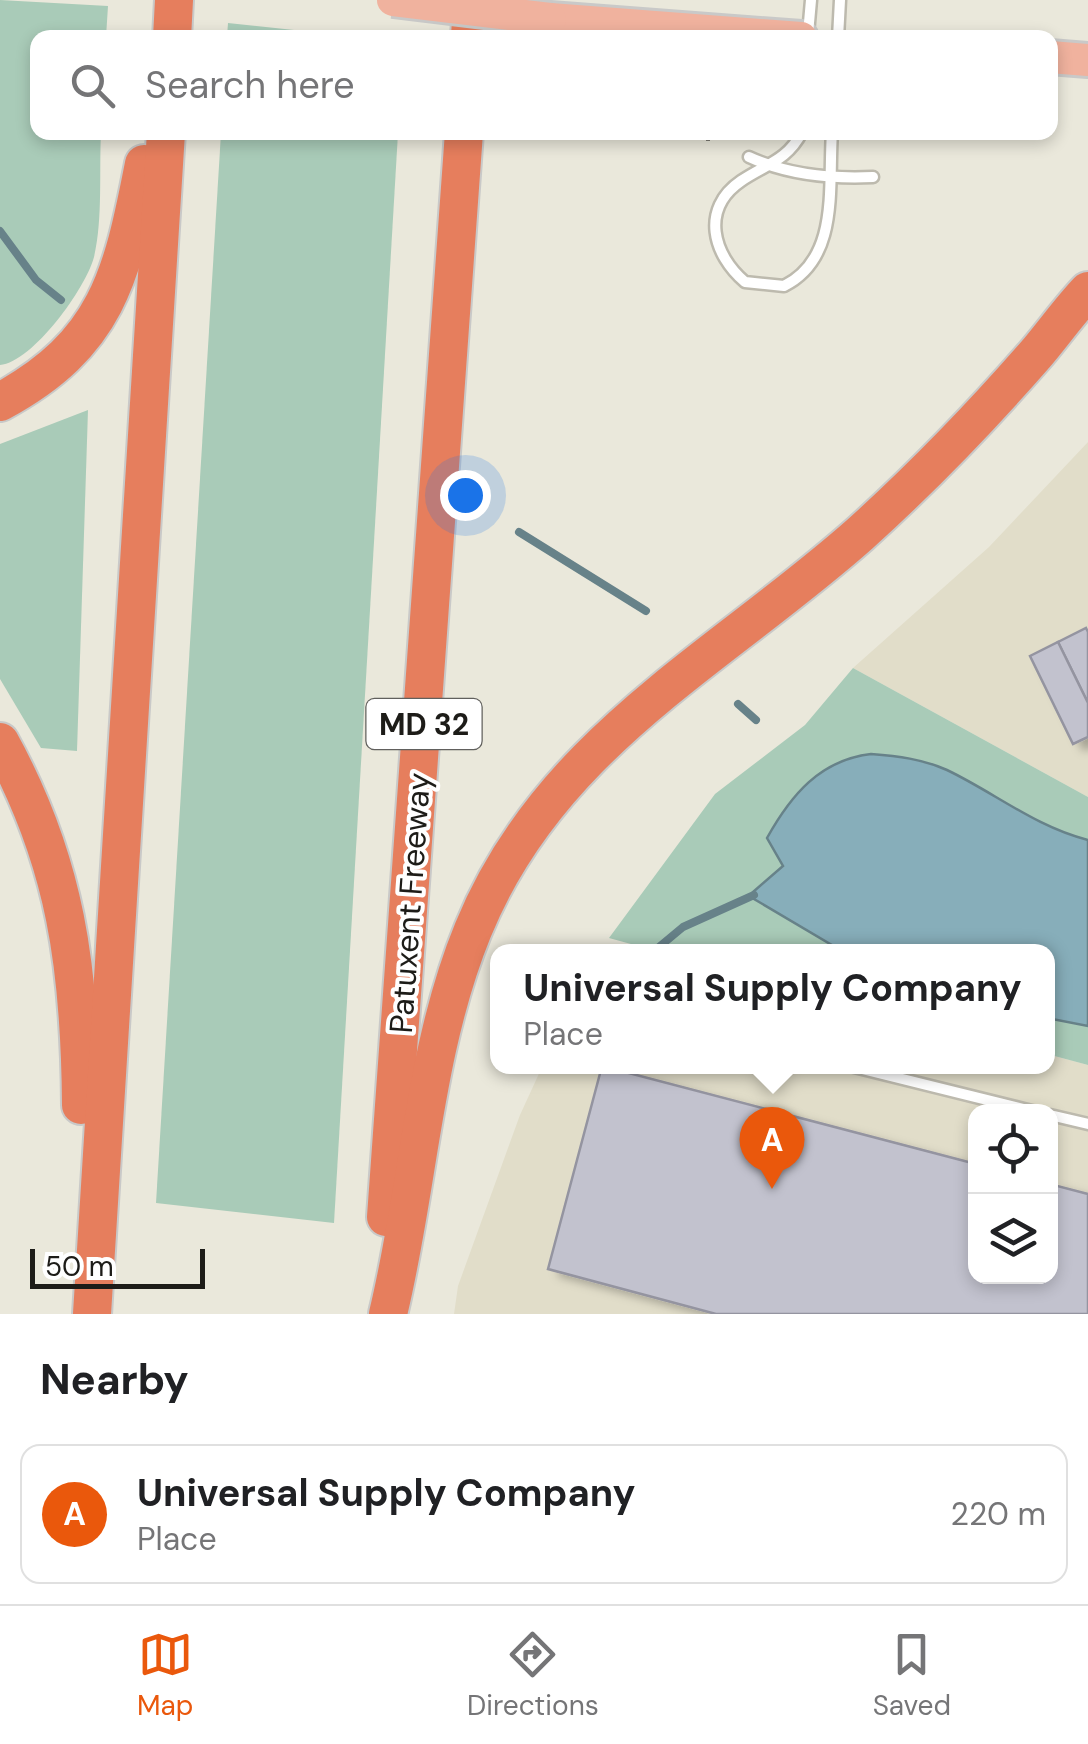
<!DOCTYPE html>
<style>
body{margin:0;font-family:"DM Sans",sans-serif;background:#f6f6f6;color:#202124}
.controls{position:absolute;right:30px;bottom:30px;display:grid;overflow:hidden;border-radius:20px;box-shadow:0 5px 15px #0003}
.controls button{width:90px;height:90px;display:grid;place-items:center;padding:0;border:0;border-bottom:2px solid #e0e0e0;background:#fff;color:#202124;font:50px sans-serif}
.scale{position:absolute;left:30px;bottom:25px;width:175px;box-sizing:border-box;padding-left:10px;border:5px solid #1d1c18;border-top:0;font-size:28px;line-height:35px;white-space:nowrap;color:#1d1c18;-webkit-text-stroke:8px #fff;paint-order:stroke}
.you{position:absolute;left:465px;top:495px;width:35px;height:35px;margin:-25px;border:8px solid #fff;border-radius:50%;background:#1a73e8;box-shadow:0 0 0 15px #1a73e833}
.badge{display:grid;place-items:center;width:65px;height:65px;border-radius:50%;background:#ea580c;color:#fff;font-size:32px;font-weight:700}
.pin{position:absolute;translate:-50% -82px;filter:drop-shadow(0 2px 5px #0008)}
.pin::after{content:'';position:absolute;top:52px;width:35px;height:30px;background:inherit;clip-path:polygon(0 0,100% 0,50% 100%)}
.popup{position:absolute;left:490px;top:944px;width:565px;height:130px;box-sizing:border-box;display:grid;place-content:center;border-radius:20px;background:#fff;filter:drop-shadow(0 2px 8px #0005);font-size:32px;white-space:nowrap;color:#757577}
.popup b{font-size:38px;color:#202124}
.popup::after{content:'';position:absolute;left:50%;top:100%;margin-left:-20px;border:20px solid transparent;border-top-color:#fff}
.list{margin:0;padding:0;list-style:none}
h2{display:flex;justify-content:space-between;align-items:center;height:130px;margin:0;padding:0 40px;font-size:42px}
h2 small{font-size:32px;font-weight:400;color:#757577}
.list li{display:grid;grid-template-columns:65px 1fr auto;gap:30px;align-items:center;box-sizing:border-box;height:140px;margin:0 20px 20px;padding:0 20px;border:2px solid #e0e0e0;border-radius:20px}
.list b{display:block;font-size:38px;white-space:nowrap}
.list p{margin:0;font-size:32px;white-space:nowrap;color:#757577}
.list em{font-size:32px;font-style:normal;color:#757577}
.icon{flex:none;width:55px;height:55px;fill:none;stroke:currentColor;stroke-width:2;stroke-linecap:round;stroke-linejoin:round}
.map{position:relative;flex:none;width:1088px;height:1314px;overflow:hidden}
.search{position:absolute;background:#fff;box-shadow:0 5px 15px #0003;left:30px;right:30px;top:30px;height:110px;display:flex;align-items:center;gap:25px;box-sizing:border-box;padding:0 35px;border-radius:20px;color:#757577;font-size:38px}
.sheet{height:290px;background:#fff}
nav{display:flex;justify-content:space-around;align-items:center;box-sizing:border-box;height:140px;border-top:2px solid #e0e0e0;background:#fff;font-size:28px;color:#757577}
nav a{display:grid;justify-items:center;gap:5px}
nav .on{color:#ea580c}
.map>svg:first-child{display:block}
.built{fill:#e1ddc9;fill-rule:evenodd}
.green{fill:#a9cbb8}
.water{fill:#87aeba;stroke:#678289;stroke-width:2.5}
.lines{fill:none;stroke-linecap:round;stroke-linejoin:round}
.stream{stroke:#678289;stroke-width:8}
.building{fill:#c2c2ce;stroke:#9494a0;stroke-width:2.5;filter:url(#shadow)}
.lane-casing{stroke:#bdbaae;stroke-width:15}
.primary-casing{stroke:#c9c9c8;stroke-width:38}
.highway-casing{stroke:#c9c9c8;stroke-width:42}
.path{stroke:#7c7a72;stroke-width:4;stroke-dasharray:2.5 8;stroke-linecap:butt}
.lane{stroke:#fff;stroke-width:10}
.primary{stroke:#f0b29e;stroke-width:32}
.highway{stroke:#e67e5d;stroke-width:38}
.primary-bridge-casing{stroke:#c9c9c8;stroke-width:38;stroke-linecap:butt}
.primary-bridge{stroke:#f0b29e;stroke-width:32}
.labels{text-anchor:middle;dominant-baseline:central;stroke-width:8;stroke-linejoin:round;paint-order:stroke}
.shield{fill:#fff;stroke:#61605d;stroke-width:2.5}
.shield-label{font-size:30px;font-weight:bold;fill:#1d1c18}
.street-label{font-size:32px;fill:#1d1c18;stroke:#fff}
</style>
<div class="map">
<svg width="1088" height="1314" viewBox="0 0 1088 1314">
<defs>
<filter id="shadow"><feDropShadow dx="11" dy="6" stdDeviation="5" flood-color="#0004"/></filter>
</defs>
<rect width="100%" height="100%" fill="#eae8db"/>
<g class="built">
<path d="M1088 442V797L853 668 989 547Z"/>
<path d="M1047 1054 1088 1065V1314H454L458 1286 520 1115 542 1067 1047 1066ZM976 1112H1050V1276H976Z"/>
</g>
<g class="green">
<path d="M0 0 108 6 106 37 38 38V132L101 133C99 172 103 219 94 257 86 288 33 362 0 365Z"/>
<path d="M228 23 360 37H227Z"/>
<path d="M221 133H398L334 1223 156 1203Z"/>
<path d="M88 410 77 751 41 748 0 679V444Z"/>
<path d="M853 668 1088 797V1065L1047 1054V952H660L609 938 715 794 805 725Z"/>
</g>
<path class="water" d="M871 754C897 756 923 759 947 770 995 793 1036 827 1088 840V1026L1047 1018V952L853 951 837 948 754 899 753 892 783 866 767 838C791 795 820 760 871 754Z"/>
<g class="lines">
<g class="stream">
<path d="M0 231 36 280 61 300"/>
<path d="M519 532 646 611"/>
<path d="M738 704 756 720"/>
<path d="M653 952 683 927 754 895"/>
</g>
</g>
<g class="building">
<path d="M1086 628 1088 632V703L1058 642Z"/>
<path d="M1058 642 1088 703V737L1073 744 1030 656Z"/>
<path d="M602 1066 976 1164V1276H1050V1184L1088 1194V1314H716L548 1269Z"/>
</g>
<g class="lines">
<g class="lane-casing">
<g id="lane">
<path d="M808 34 811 0"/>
<path d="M838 38 840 0"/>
<path d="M802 132C787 161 766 164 741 181 700 209 713 255 745 282L784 286C840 258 828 187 832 132"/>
<path d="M749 157C788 175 830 179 873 177"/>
<path d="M850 1066 1036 1112"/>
<path d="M1050 1115 1088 1124"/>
</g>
</g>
<g class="primary-casing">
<g id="primary">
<path d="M550 19 801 38"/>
<path d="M1050 57 1088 60"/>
</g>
</g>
<g class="highway-casing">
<g id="highway">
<path d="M172 38 174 0"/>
<path d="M470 38 472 0"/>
<path d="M0 402C107 344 122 277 144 164"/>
<path d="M0 742C66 862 80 969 81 1105"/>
<path d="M386 1217 464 132"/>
<path d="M92 1314 166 132"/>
<path d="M388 1314C419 1187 423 1052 473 930 549 743 718 660 860 534 922 478 980 418 1035 355 1053 334 1069 311 1088 291"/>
</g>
</g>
<path class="path" d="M708 141V132"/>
<use href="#lane" class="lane"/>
<use href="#primary" class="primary"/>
<use href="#highway" class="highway"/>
<g class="primary-bridge-casing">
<path id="primary-bridge" d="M393 0 550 19"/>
</g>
<use href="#primary-bridge" class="primary-bridge"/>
</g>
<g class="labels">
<rect class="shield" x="366.5" y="699" width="115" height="50" rx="8"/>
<g class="shield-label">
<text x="424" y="724">MD 32</text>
</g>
<g class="street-label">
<text transform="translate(410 903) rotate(-86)">Patuxent Freeway</text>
</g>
</g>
</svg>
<div class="controls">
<button><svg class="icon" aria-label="locate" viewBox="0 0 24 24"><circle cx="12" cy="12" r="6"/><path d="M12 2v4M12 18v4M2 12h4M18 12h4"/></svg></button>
<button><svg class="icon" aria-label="layers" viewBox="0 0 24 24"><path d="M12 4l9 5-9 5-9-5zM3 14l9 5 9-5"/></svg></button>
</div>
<div class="scale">50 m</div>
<div class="you"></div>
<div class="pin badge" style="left:772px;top:1189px">A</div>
<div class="popup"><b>Universal Supply Company</b>Place</div>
<div class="search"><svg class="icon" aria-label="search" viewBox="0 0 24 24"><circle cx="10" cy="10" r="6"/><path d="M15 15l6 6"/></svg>Search here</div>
</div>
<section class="sheet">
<h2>Nearby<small></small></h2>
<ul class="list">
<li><span class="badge">A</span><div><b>Universal Supply Company</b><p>Place</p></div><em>220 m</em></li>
</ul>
</section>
<nav>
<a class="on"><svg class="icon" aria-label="map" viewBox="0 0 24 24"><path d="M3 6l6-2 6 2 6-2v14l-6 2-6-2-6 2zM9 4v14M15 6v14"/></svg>Map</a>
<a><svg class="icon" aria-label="directions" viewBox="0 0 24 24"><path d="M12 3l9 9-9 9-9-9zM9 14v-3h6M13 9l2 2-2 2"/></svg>Directions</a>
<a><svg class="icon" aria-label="saved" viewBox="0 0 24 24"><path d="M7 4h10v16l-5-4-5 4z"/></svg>Saved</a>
</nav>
